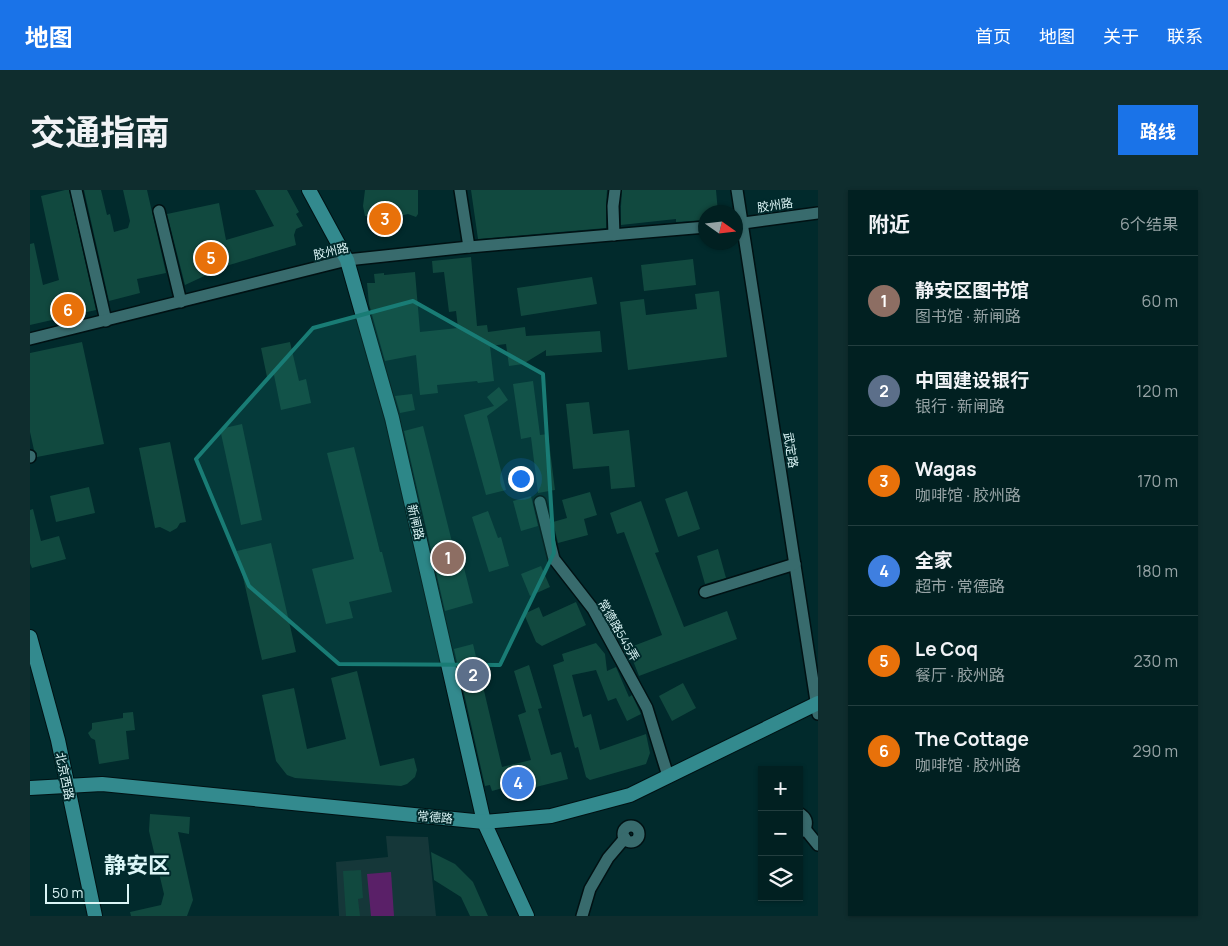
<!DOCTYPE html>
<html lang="zh">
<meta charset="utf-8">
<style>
body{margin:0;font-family:Manrope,"Noto Sans SC",sans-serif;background:#0f2d2e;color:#f1f3f6}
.controls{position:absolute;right:15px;bottom:15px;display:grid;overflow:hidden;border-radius:0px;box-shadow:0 1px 4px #0004}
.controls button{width:45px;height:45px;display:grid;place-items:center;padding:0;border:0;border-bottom:1px solid #233e3f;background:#012021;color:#f1f3f6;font:25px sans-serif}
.compass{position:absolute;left:668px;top:15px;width:45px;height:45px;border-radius:50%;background:#012021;box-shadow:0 1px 4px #0004;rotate:104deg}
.scale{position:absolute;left:15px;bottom:12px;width:84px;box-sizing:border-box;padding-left:5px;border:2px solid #dbf5f6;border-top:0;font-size:14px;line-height:18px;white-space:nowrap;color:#dbf5f6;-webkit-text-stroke:4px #012a2c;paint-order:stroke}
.you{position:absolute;left:490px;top:288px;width:18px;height:18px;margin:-12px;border:4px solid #fff;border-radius:50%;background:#1a73e8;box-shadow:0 0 0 8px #1a73e833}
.badge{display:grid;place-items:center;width:32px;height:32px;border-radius:50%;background:#1a73e8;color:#fff;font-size:16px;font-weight:700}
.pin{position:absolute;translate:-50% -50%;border:2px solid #fff;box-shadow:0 1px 5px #0006}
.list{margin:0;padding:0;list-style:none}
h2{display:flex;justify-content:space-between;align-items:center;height:65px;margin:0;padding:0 20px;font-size:21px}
h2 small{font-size:16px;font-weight:400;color:#96a3a5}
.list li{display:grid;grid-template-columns:32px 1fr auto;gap:15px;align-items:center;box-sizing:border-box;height:90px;padding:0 20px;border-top:1px solid #233e3f}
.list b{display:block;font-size:19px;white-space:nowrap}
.list p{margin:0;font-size:16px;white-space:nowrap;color:#96a3a5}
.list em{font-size:16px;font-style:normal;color:#96a3a5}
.icon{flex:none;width:28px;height:28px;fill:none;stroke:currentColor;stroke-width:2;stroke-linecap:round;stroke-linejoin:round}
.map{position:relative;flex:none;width:788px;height:726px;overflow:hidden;border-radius:0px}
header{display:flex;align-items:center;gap:30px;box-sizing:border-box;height:70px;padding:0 25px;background:#1a73e8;color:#fff}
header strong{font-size:24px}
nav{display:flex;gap:28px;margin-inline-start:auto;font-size:18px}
.intro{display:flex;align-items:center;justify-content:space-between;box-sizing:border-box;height:120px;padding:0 30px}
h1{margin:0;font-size:35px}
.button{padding:12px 22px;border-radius:0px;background:#1a73e8;color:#fff;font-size:18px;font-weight:700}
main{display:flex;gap:30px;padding:0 30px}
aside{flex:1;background:#012021;border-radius:0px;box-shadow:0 1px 4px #0004}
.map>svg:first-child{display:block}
.built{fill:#153739}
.green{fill:#5a2068}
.building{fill:#11493f}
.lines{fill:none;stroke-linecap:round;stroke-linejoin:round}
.minor-casing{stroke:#001113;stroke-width:14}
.major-casing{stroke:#001113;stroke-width:16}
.minor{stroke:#386b6d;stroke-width:11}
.major{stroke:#338a8e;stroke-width:14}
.marked{fill:#197c75;fill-opacity:0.2;stroke:#197c75;stroke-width:4;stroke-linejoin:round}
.labels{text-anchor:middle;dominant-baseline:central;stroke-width:4;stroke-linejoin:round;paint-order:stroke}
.street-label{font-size:12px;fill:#dbf5f6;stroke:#012a2c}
.town-label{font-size:22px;font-weight:bold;fill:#dbf5f6;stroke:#012a2c}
</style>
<header>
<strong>地图</strong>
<nav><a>首页</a><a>地图</a><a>关于</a><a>联系</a></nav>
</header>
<div class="intro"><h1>交通指南</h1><a class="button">路线</a></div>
<main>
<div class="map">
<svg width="788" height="726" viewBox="0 0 788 726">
<rect width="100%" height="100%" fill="#012a2c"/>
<path class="built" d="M356 646 398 647 406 726H309L306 672 358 667Z"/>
<path class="green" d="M361 682 364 726H341L337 684Z"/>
<g class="building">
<path d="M35 0H39L66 120 0 135V54L4 53 13 95 29 90 11 6Z"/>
<path d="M54 0H71L77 25 80 24 84 42 98 38 100 31 93 0H117L136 83 107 89 110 103 79 111Z"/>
<path d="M225 0H257L269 22 266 24 273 36 266 39 264 45 266 55 196 76 155 95 137 24 189 13 196 50 244 36Z"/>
<path d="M335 0H388V24L386 27 378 24 370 26 362 25 359 28 335 26 333 16Z"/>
<path d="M441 0H577L576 16V38L448 49Z"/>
<path d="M592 0H686L688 22H676V30L646 32V29L591 35V16Z"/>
<path d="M441 67 447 136 457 135 458 142 495 137 496 146 570 141 572 162 516 166V160L493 174 479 176 476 154 460 156 464 191 448 193 447 191 407 195 408 203 390 205 386 165 355 171 339 114 337 93H345L344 84 354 83V85L385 82 390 142 428 138 426 121 419 122 414 82 403 83 402 71Z"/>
<path d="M663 69 666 95 614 101 611 75Z"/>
<path d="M562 87 567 114 491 126 487 98Z"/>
<path d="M689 101 697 167 598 180 590 112 614 109 616 125 667 119 665 104Z"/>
<path d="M52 152 74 254 7 267V263L4 260 0 242V163Z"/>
<path d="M260 152 269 191 276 189 281 213 251 220 244 185 237 187 231 158Z"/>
<path d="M503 191 510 245 518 244 525 300 508 303 501 247 491 249 483 194Z"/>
<path d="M469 197 478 210 457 226 476 300 456 305 434 225 464 216 457 207Z"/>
<path d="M382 204 385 220 370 223 365 206Z"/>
<path d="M559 212 563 244 599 240 605 297 581 299 579 276 543 279 536 214Z"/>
<path d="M212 234 232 330 211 335 190 239Z"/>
<path d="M393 236 422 352H418L423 373 432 370 443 413 415 421 374 241Z"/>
<path d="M140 252 156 332 150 333 147 338 140 342 130 337 125 338 109 258Z"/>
<path d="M324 257 350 362H352L362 402 319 412 323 428 296 434 282 379 324 369 297 263Z"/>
<path d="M59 297 65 323 26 332 20 306Z"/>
<path d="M657 301 670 339 648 347 635 309Z"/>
<path d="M560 302 567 325 554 329 558 345 528 353 523 332 537 328 532 310Z"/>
<path d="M501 306 508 336 491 341 483 311Z"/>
<path d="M611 311 629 362 625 363 654 437 697 421 707 449 609 486 598 458 632 445 594 342 587 344 580 323Z"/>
<path d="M3 319 11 351 29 346 36 369 2 378 0 373V320Z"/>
<path d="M458 321 468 348 471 347 479 376 459 382 442 327Z"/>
<path d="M241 353 266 462 232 470 207 361Z"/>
<path d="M688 359 696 388 675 394 667 366Z"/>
<path d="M511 376 520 397 500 406 491 384Z"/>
<path d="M546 412 556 435 512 456 506 452 494 424 509 417 513 427Z"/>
<path d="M566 453 575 464 577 481 586 477 599 507 602 505 611 524 597 531 586 508 578 511 566 480 542 485 553 527 561 524 570 560 616 544 620 563 616 574 560 590 556 587 548 557 545 558 523 475 534 471 532 464Z"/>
<path d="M443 454 472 577 501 570 488 525 496 522 484 481 499 475 512 518 508 519 521 565 531 562 538 589 474 605 473 598 462 601 460 595 455 596 424 459Z"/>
<path d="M327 481 350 576 384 568 387 580 385 587 377 594 371 596 265 588 257 585 246 571 232 505 264 498 277 559 316 549 301 488Z"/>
<path d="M653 493 666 518 642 531 629 506Z"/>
<path d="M103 522 105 540 96 541 99 569 69 574 65 550 61 548 58 543 62 539V533L93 528V523Z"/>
<path d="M120 624 160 627 159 644 148 642 163 710 157 726H101L100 722 131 715 134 704 119 641Z"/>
<path d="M401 662 425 674 443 692 458 726H440L431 707 404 690Z"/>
<path d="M331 680 333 708 328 709 330 726H316L313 681Z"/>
</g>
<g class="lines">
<g class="minor-casing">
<g id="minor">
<path d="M46 0 76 131"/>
<path d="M430 0 439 57"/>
<path d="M707 0 788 524"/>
<path d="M129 21 151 112"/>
<path d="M706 34 788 23"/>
<path d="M584 45 583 16 585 0"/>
<path d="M0 149 317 70 439 57 676 37"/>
<path d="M0 266V267"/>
<path d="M510 312 524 369 563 419 617 518 638 586"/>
<path d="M675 402 765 374"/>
<path d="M769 623C776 627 778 632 775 639L769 643"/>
<circle cx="601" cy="644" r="8"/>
<path d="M775 639 788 655"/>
<path d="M552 726 560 699 578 668 595 648"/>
</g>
</g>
<g class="major-casing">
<g id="major">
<path d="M279 0 317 70 362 228 454 632 497 726"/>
<path d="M0 447 28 550 65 726"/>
<path d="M0 598 72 594 454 632 521 626 600 605 788 513"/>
</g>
</g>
<use href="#minor" class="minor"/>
<use href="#major" class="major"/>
</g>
<path class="marked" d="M383 111 513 184 524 363 470 475 309 474 219 396 166 269 283 138Z"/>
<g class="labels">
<g class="street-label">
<text transform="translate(745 15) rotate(-8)">胶州路</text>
<text transform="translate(301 61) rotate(-13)">胶州路</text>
<text transform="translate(761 260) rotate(81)">武定路</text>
<text transform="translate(386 332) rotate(77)">新闸路</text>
<text transform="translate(589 440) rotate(60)">常德路545弄</text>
<text transform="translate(35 586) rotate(78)">北京西路</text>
<text transform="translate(405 627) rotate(5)">常德路</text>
</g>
<g class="town-label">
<text x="107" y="675">静安区</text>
</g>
</g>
</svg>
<div class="controls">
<button>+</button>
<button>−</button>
<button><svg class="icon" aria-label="layers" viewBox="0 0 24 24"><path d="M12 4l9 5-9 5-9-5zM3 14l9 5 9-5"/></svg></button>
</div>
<svg class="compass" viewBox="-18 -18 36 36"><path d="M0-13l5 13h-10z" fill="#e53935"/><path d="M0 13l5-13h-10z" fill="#96a3a5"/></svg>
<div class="scale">50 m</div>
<div class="you"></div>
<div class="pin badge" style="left:418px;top:368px;background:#8d6e63">1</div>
<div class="pin badge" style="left:443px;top:485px;background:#5c6f8a">2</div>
<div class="pin badge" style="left:355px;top:29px;background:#e8710a">3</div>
<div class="pin badge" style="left:488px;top:593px;background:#3f7fe0">4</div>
<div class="pin badge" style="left:181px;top:68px;background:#e8710a">5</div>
<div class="pin badge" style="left:38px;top:120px;background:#e8710a">6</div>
</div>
<aside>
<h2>附近<small>6个结果</small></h2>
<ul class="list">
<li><span class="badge" style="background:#8d6e63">1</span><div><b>静安区图书馆</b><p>图书馆 · 新闸路</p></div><em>60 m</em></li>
<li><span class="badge" style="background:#5c6f8a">2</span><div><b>中国建设银行</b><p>银行 · 新闸路</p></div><em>120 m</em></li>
<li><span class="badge" style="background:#e8710a">3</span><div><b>Wagas</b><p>咖啡馆 · 胶州路</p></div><em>170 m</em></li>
<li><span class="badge" style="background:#3f7fe0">4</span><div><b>全家</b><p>超市 · 常德路</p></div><em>180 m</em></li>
<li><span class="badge" style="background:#e8710a">5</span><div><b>Le Coq</b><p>餐厅 · 胶州路</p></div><em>230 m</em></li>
<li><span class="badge" style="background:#e8710a">6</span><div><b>The Cottage</b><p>咖啡馆 · 胶州路</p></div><em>290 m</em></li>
</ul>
</aside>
</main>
